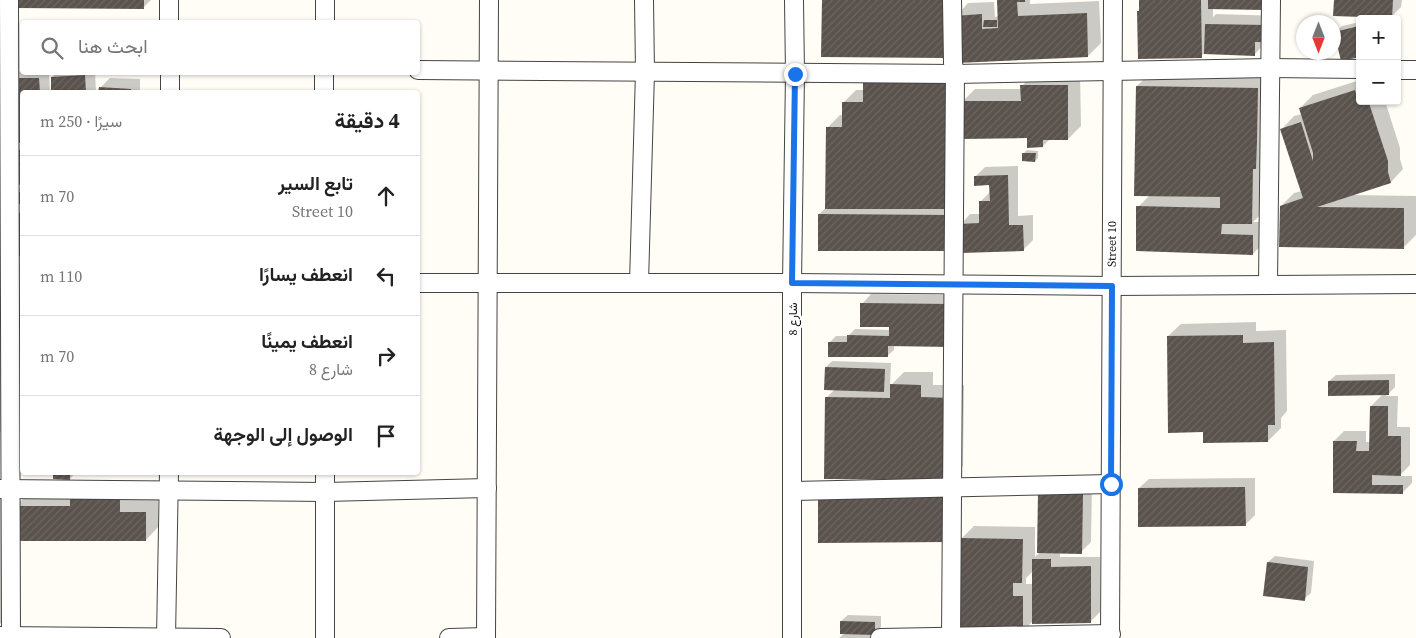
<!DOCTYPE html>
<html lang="ar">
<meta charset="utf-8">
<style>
body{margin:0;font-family:"Source Serif 4",Vazirmatn,serif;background:#f6f6f6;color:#222;direction:rtl}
.controls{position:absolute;right:15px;top:15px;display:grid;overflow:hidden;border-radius:5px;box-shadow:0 1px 4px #0004}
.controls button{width:45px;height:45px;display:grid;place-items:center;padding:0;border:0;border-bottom:1px solid #e0e0e0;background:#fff;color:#222;font:25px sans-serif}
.compass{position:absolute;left:1296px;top:15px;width:45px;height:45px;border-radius:50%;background:#fff;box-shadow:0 1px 4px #0004;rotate:180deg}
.stop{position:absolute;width:15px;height:15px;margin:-11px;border:4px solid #1a73e8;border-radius:50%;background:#fff}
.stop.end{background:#1a73e8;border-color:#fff;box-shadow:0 1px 5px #0008}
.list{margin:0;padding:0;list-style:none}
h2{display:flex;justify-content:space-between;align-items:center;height:65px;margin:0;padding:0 20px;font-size:21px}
h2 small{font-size:16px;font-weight:400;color:#767676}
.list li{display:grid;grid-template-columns:32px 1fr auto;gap:15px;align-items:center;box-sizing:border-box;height:80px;padding:0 20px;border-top:1px solid #e0e0e0}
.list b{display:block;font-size:19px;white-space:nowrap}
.list p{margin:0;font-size:16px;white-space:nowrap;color:#767676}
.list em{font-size:16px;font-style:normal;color:#767676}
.icon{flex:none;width:28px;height:28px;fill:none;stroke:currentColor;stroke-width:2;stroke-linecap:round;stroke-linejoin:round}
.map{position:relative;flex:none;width:1416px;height:638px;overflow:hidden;direction:ltr}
.search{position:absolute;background:#fff;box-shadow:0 1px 4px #0004;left:20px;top:20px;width:400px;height:55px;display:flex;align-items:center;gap:12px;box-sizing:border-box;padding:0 18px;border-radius:5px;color:#767676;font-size:19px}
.panel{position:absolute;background:#fff;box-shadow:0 1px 4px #0004;left:20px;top:90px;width:400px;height:385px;border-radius:5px;direction:rtl}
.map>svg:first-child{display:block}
.shadow{fill:#0003;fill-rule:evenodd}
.building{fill:url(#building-hatch)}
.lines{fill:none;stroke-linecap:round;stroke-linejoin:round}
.street-casing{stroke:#444;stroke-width:20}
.street{stroke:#fff;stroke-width:18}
.route{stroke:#1a73e8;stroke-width:6}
.labels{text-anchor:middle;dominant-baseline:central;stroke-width:5;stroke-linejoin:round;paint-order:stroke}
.street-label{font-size:12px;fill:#111;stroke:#fff}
</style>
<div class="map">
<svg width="1416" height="638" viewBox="0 0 1416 638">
<defs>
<pattern id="building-hatch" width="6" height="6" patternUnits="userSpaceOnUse" patternTransform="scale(1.25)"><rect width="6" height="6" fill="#5a524d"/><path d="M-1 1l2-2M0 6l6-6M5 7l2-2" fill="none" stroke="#6d6662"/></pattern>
</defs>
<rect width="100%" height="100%" fill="#fffdf5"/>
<g class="shadow">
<path d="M18 0H151L143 8Z"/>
<path d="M823 0 959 13 968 3 994 2 995 17 999 16 998 0H1030V4L1099 1 1101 43 1088 56Z"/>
<path d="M1140 0H1272L1213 8V17L1216 14 1276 16 1264 44 1255 54 1205 53 1201 56 1138 11 1140 9Z"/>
<path d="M1335 0H1402L1401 7 1392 16Z"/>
<path d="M1360 22V55L1336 32 1342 26Z"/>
<path d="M22 69V72H49L50 92H22V142H15L13 79Z"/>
<path d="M958 69 961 224 970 214H980V202L990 192 991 184 975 177 985 167 1018 166V216L1033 215V240L1023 250 819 214 827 207V128L840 115H843V103L856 90H865Z"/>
<path d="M57 72H95L96 92H52V77Z"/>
<path d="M1080 72 1081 126 1068 139H1050L1043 146 962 102 975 89H1022V86L1034 73Z"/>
<path d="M1150 73 1270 76 1265 210 1253 222H1266L1265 241 1253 254 1138 207 1150 195 1137 86Z"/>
<path d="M110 78 140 79V92H100V88Z"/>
<path d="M1360 80V101H1385L1400 148V159L1403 169 1391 182 1352 195 1416 196V235L1403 248 1281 206 1294 193 1302 191 1282 129 1294 116 1302 114 1300 108 1313 95Z"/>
<path d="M22 142V183H14L15 150Z"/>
<path d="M1027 150 1038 151V158L1035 161 1024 153Z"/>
<path d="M21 186H22V203H14V192Z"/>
<path d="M22 209V254H18L17 214Z"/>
<path d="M871 294 960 295 894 345V350L887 356 830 342 836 336H848L855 329 890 330V326L862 304Z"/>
<path d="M0 299 12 300V419L0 432Z"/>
<path d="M1256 322V331L1286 330 1287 411 1281 418V428L1268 441 1204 431 1168 336 1181 324Z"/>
<path d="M832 361 891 363 890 386 904 372H933V385H964L963 466 950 479 826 398 835 389 826 367Z"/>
<path d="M1395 374V387L1386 396H1398L1397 427H1410V465L1399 476H1412V483L1402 493 1334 492V441L1344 431H1366V442H1371V406L1383 394 1329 381 1336 375Z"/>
<path d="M55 472H76L70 479Z"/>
<path d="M1255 478V515L1245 525 1139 488 1149 479Z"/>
<path d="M84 481H132V499H158V527L146 540 15 507 28 494H71Z"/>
<path d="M1092 484 1091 542 1081 552H1060V557H1100V612L1090 622H1032L1022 632 970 638 961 539 974 526 1035 527V557L1041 551 1039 493ZM1033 571V584H1026V578Z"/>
<path d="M0 490H10L11 613 0 624Z"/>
<path d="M1275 556 1314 561 1311 593 1304 599 1268 562Z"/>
<path d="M848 615 881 616V627L876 632 900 638H839L845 633 841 621Z"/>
</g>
<g class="building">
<path d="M17 0H144V9L17 8Z"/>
<path d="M822 0H947L946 58 821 57Z"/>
<path d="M997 0H1025V2H1017L1018 16 1087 13 1088 57 957 63 954 16 982 14V29L998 28Z"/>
<path d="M1139 0H1201L1202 58 1138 59 1137 11H1139Z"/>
<path d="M1208 0H1264V10L1208 9Z"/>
<path d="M1334 0H1393L1392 18 1333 16Z"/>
<path d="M984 20H997V27H983Z"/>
<path d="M1205 24 1267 25 1266 42H1255V56L1204 54Z"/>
<path d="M1359 26 1360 57 1341 61 1334 32Z"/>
<path d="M85 75 86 92H51V77Z"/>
<path d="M11 78H39L40 92H22V143H13Z"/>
<path d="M863 81H946V209H825L826 127H842V102H863Z"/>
<path d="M1020 85H1068V140H1043V147L1027 148V138L961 139V101H1021Z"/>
<path d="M1136 86 1258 88 1257 141 1256 169H1253L1252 224H1222L1221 234 1253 235V255L1136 251V206L1220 208V197L1134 196Z"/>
<path d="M99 87 131 89V92H98Z"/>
<path d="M1355 90 1359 103H1369L1388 161V172L1391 183 1317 207 1404 208V249L1279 247 1280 206 1303 198 1280 129 1301 122 1313 161V153L1299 108Z"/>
<path d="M13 149 22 150V185L12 184Z"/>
<path d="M1022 153H1036L1035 162 1022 161Z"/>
<path d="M1008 175 1009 225H1023L1024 251 960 253 959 224 979 223V201H990L989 185 974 186V176Z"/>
<path d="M13 192H22V204H12Z"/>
<path d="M16 213H22V256H17Z"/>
<path d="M818 214 949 215 948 251H818Z"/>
<path d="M860 303 951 304 950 347 888 346V357H828V342H847V335L889 336V327H860Z"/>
<path d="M1243 335V343L1274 342 1275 425H1268V442L1203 443V432L1168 433 1167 336Z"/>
<path d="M825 367 885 369 884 392 824 390Z"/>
<path d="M1389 380V395L1328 396V381Z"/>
<path d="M890 384 921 385V397L951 398 950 480 824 479 825 397 890 398Z"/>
<path d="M1370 406H1388V436H1401V476L1372 475V485H1403V494L1333 493V441H1357L1356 451H1369Z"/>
<path d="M53 472H70V480L53 479Z"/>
<rect x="76" y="472" width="45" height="3"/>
<path d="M1245 487 1246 526 1138 527V488Z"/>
<path d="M70 493H120V512H146V541H13V506H70Z"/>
<path d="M947 493V542L818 543V494Z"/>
<path d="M1038 493 1083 494 1082 554 1037 553Z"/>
<path d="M960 538 1023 539 1022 583H1013V596H1023V633L958 632Z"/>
<path d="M1032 559H1051V567L1091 566V623L1032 624Z"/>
<path d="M1267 562 1308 567 1305 601 1263 596Z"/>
<path d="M840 621 875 622V635L840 634Z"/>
</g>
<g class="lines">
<g class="street-casing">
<g id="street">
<path d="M9 0 11 636"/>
<path d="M169 0V22"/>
<path d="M325 22V0"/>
<path d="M418 70 955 74 1270 68 1360 69"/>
<path d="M1397 70H1416"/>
<path d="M170 92V72"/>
<path d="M324 92V72"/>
<path d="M418 283H792L1112 286 1416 284"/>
<path d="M639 283 645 72 644 0"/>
<path d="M1268 285 1271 0"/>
<path d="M0 489 325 492 487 488"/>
<path d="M793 491 1111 484"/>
<path d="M0 636 221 638"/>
<path d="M166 638 169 472"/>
<path d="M325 638V472"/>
<path d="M449 638 486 637"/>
<path d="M486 638 489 0"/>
<path d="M792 638V283L795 74 794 0"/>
<path d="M880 638 1111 634"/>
<path d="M951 638 955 74 953 63 952 0"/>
<path id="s1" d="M1110 638 1113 0"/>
</g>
</g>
<use href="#street" class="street"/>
</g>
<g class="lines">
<path class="route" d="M795 74 792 283 1112 286 1111 484"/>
</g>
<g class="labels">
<g class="street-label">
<text stroke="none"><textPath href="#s1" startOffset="394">Street 10</textPath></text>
<text transform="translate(793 319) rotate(-90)">شارع 8</text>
</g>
</g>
</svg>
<div class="controls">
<button>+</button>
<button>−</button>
</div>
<svg class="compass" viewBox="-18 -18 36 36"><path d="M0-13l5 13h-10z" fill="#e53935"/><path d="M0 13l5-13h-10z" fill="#767676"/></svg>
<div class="stop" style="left:1111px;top:484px"></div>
<div class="stop end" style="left:795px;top:74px"></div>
<div class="search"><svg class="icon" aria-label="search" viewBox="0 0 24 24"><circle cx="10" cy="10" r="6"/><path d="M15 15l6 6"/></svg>ابحث هنا</div>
<section class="panel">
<h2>4 دقيقة<small>سيرًا · 250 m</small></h2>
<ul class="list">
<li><svg class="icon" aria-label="ahead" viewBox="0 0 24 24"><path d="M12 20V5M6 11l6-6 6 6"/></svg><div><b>تابع السير</b><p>Street 10</p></div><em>70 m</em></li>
<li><svg class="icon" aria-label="left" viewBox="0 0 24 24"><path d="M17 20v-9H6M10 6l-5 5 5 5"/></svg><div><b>انعطف يسارًا</b></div><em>110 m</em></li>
<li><svg class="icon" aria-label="right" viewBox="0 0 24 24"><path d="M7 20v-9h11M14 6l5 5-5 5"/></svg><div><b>انعطف يمينًا</b><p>شارع 8</p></div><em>70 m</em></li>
<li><svg class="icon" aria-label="arrive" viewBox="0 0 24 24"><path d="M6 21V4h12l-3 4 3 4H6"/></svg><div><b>الوصول إلى الوجهة</b></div></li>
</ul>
</section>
</div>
